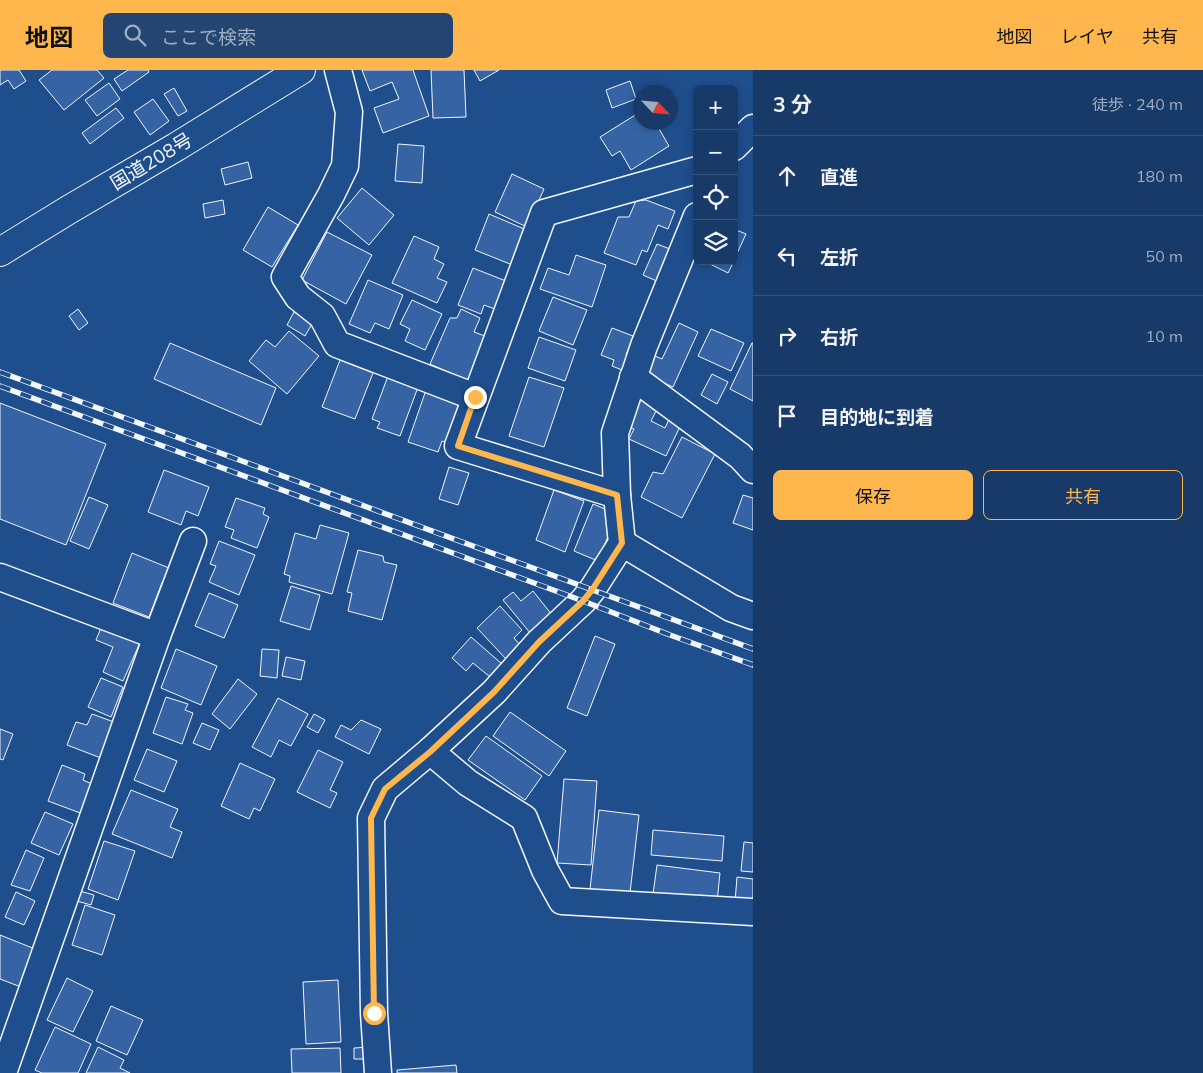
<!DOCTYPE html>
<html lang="ja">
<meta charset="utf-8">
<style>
body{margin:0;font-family:Mulish,"Noto Sans JP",sans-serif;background:#244571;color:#f1f3f6}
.controls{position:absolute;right:15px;top:15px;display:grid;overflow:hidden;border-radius:8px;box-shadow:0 2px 8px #0003}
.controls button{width:45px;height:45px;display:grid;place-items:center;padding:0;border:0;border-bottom:1px solid #36547d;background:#173a69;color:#f1f3f6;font:25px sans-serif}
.compass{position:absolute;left:633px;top:15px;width:45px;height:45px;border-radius:50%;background:#173a69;box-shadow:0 2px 8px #0003;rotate:116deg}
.stop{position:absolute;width:15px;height:15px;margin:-11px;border:4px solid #ffb74d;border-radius:50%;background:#fff}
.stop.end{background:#ffb74d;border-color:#fff;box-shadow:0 1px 5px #0008}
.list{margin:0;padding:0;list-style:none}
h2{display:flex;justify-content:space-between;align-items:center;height:65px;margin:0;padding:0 20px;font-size:21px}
h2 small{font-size:16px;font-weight:400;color:#9eadc0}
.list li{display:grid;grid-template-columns:32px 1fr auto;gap:15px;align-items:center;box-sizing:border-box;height:80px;padding:0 20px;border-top:1px solid #36547d}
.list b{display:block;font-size:19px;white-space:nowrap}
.list em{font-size:16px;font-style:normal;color:#9eadc0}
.actions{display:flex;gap:10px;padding:15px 20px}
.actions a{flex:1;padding:11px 0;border:1px solid #ffb74d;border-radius:8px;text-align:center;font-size:18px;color:#ffb74d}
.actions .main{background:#ffb74d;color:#111}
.icon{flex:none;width:28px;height:28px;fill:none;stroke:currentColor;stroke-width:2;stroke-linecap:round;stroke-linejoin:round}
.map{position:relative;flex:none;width:753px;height:1003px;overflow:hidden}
header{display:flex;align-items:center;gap:30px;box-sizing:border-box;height:70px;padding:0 25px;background:#ffb74d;color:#111}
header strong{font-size:24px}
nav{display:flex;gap:28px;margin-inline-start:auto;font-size:18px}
.search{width:350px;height:45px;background:#244571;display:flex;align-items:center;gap:12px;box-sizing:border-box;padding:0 18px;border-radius:8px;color:#9eadc0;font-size:19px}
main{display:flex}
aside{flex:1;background:#173a69}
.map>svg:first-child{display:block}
.building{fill:#3563a3;stroke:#f2f6ff}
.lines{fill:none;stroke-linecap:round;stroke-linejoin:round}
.minor-casing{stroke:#f2f6ff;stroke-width:29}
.highway-casing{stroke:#f2f6ff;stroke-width:30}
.minor{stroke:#1f4e8c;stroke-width:26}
.highway{stroke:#1f4e8c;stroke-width:28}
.rail-casing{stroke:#f2f6ff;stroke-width:5.5}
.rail{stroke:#1f4e8c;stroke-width:4;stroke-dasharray:11;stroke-linecap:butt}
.route{stroke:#ffb74d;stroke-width:6}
.labels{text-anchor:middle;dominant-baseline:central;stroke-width:4;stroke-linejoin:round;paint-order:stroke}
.street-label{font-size:19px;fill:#f2f6ff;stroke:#1f4e8c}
</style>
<header>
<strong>地図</strong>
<div class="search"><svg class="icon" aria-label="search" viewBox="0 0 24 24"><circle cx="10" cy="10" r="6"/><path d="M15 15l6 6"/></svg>ここで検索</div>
<nav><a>地図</a><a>レイヤ</a><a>共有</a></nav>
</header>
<main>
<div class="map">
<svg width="753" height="1003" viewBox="0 0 753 1003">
<rect width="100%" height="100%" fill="#1f4e8c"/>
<g class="building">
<path d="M0 0H19L26 11 14 19 8 10 0 15Z"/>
<path d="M52 0H97L104 8 64 40 39 10Z"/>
<path d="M128 0H148L149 2 122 21 114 9Z"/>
<path d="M362 0H413L429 46 383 63 374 38 399 29 392 12 370 21Z"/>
<path d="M431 0H464L466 47 433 48Z"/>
<path d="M474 0H499L480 11Z"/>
<path d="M630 11 636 29 612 38 606 20Z"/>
<path d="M109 13 120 29 97 46 85 30Z"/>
<path d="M174 18 187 41 178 46 164 24Z"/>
<path d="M153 29 169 51 150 65 134 42Z"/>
<path d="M116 38 124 48 90 74 82 63Z"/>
<path d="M640 42V52H655L669 76 631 100 620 81 612 86 600 67Z"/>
<path d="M398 74 424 76 422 113 395 111Z"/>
<path d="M248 92 252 108 225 115 221 99Z"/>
<path d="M512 104 544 119 527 157 495 142Z"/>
<path d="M362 118 394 145 369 175 337 148Z"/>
<path d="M223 130 225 144 205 148 203 134Z"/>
<path d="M646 130 675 141 668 159 658 155 647 182 642 180 636 195 604 183 618 147H629L636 131Z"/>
<path d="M268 137 298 155 272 197 243 180Z"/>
<path d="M489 144 529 161 515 196 475 180Z"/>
<path d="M734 159 746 164 734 190Z"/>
<path d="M327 162 372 185 346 234 302 210Z"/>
<path d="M414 166 439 177 434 189 444 194 437 208 447 212 437 233 392 213Z"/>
<path d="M657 174 675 181 661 213 643 205Z"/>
<path d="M576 185 606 195 592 237 540 219 548 198 569 205Z"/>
<path d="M704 191H734L728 203Z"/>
<path d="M473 198 511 213 500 241 484 235 481 244 458 235Z"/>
<path d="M368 210 403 225 389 259 375 253 370 263 349 254Z"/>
<path d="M553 227 587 240 573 275 539 261Z"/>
<path d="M412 230 442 244 425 280 405 271 410 259 400 254Z"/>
<path d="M78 239 88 253 79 260 69 246Z"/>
<path d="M461 239 480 248 474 262 490 268 471 312 430 294 450 248H457Z"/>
<path d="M294 242 313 252 305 266 287 255Z"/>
<path d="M679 253 698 262 673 317 646 305 655 286 662 289Z"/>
<path d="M612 258 633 266 626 285 633 288 627 302 612 296 614 290 601 285Z"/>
<path d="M711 259 744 273 731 301 698 286Z"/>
<path d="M289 261 319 286 287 324 249 291 266 270 275 277Z"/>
<path d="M539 267 576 280 565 311 528 298Z"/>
<path d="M170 273 276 318 261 355 154 309Z"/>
<path d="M752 273H753V331L730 319Z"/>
<path d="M340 290 373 303 355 349 322 337Z"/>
<path d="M712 304 728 312 717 334 701 325Z"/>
<path d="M388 306 418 317 400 366 377 358 380 352 372 349Z"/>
<path d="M529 307 564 318 544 377 509 366Z"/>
<path d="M426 320 456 330 457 335 463 337 451 374 442 371 438 382 408 372Z"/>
<path d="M636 327 658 337 651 351 665 358 672 343 684 348 666 386 629 369 634 359 629 357Z"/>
<path d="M0 333 106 374 66 475 0 449Z"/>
<path d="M682 367 715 384 682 448 641 427 653 402 663 404Z"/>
<path d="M449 397 469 403 458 435 439 429Z"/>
<path d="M164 400 209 417 198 446 186 441 181 455 148 442Z"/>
<path d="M554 420 584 431 565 482 536 470Z"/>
<path d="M743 425 753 428V460L733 453Z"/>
<path d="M89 427 108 435 89 479 70 471Z"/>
<path d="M236 428 265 438 263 444 269 447 257 478 231 468 234 460 225 457Z"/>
<path d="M593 434 617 444 598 491 574 481Z"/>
<path d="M320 455 349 463 332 524 289 512 290 506 284 504 295 463 316 469Z"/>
<path d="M219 471 255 485 239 525 209 512 216 496 210 494Z"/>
<path d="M358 480 383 486 384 492 397 495 382 550 348 541 352 523 347 522Z"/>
<path d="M132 483 174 500 168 515 162 513 149 547 113 533Z"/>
<path d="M291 516 320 525 310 560 280 551Z"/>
<path d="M533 521 556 550 531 564 503 530 513 522 521 531Z"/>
<path d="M209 523 238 535 224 568 195 556Z"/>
<path d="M500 536 522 560 514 568 521 576 506 589 477 558Z"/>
<path d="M104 551 142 568 123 611 103 602 113 577 96 570Z"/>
<path d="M595 566 615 574 587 646 567 638Z"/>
<path d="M471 567 502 594 490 607 473 593 466 601 452 588Z"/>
<path d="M176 579 217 596 201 635 161 618Z"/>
<path d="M262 579 279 580 277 608 260 606Z"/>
<path d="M286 587 305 591 301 610 282 606Z"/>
<path d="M101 608 123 617 111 647 88 637Z"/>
<path d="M238 609 257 624 230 659 212 644Z"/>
<path d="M166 627 188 634 185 640 193 643 182 674 153 663Z"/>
<path d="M278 628 308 644 291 676 279 670 271 687 252 677Z"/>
<path d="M510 642 566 681 549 706 493 666Z"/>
<path d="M92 644 114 652 101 688 67 675 76 652 87 655Z"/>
<path d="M314 644 325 650 318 663 307 657Z"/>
<path d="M361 650 381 659 369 684 335 667 341 655 351 660Z"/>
<path d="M202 653 219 660 210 680 193 673Z"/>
<path d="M0 659 13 664 3 690 0 689Z"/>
<path d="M486 666 542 706 525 730 468 690Z"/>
<path d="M147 679 177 691 164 722 134 710Z"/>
<path d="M318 680 343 692 330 720 337 723 330 738 297 722Z"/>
<path d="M240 693 275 709 260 741 254 738 249 749 221 736Z"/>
<path d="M62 695 85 704 83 710 94 715 83 744 48 731Z"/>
<path d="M564 709 597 711 591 795 557 793Z"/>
<path d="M131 720 178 739 170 757 182 762 172 788 112 764Z"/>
<path d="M599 740 639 745 630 823 590 819Z"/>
<path d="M45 742 73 754 59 785 31 773Z"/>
<path d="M653 760 724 766 722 791 651 785Z"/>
<path d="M104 771 135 781 118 830 88 819Z"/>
<path d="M744 772 753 773V802L741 801Z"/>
<path d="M26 780 44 788 30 821 11 815Z"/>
<path d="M657 795 720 803 717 832 653 824Z"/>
<path d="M737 807 753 809V833L735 832Z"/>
<path d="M76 820 94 825 91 835 73 830Z"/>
<path d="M16 822 35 831 24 855 5 847Z"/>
<path d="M85 835 115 845 102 885 72 875Z"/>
<path d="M0 865 35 879 21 917 0 909Z"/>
<path d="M67 908 93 921 73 962 47 950Z"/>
<path d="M338 910 341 972 306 974 303 912Z"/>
<path d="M111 936 143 950 127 985 96 971Z"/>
<path d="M55 957 91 974 78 1003H42L35 1000Z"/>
<path d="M98 977 124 990 120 998 130 1003H86Z"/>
<path d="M370 977V989H354V978Z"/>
<path d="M340 978 341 1003H292L291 979Z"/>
<path d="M456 995 457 1003H397V1000Z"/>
</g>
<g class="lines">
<g class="minor-casing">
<g id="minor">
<path d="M338 0 349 42 345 96 331 125 285 207 298 227 322 246 337 274 475 327"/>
<path d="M734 77 753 58"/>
<path d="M633 307 740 386 753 400"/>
<path d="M617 425 458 376 544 143 697 100"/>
<path d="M622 473 731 538 753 546"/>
<path d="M0 507 157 566"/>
<path d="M430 681 468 713 524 748 545 800 562 831 753 842"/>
<path d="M3 1003 157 566 193 471"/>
<path d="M378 1003 374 943 371 748 385 719 430 681 494 622 539 572 583 531 592 520 622 473 617 425 615 363 644 276 697 146"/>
</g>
</g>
<g class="highway-casing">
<path id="highway" d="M0 182 70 139 176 77 301 0"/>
</g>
<use href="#minor" class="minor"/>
<use href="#highway" class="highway"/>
<g class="rail-casing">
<g id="rail">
<path d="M0 302 753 579"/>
<path d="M0 316 583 531 670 565 753 595"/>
</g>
</g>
<use href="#rail" class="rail"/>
</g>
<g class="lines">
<path class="route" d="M374 943 371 748 385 719 430 682 494 622 539 572 583 531 592 520 622 473 617 425 458 376 475 327"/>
</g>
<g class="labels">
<g class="street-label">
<text transform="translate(151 91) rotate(-31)">国道208号</text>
</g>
</g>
</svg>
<div class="controls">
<button>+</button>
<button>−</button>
<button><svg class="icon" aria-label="locate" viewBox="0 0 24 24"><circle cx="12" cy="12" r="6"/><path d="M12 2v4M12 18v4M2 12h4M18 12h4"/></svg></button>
<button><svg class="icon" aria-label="layers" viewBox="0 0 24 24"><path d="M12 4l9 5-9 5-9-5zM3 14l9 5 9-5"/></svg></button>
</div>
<svg class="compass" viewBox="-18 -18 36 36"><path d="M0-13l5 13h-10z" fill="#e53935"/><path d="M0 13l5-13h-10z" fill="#9eadc0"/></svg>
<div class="stop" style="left:374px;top:943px"></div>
<div class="stop end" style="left:475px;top:327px"></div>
</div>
<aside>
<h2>3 分<small>徒歩 · 240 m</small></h2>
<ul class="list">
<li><svg class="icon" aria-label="ahead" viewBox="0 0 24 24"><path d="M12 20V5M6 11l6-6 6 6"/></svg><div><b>直進</b></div><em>180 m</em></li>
<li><svg class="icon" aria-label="left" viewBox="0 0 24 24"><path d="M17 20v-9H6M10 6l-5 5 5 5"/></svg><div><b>左折</b></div><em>50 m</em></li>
<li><svg class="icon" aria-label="right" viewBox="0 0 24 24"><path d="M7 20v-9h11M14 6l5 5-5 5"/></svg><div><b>右折</b></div><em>10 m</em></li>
<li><svg class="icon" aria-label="arrive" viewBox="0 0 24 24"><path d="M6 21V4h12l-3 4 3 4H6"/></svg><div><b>目的地に到着</b></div></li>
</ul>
<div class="actions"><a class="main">保存</a><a>共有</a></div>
</aside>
</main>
